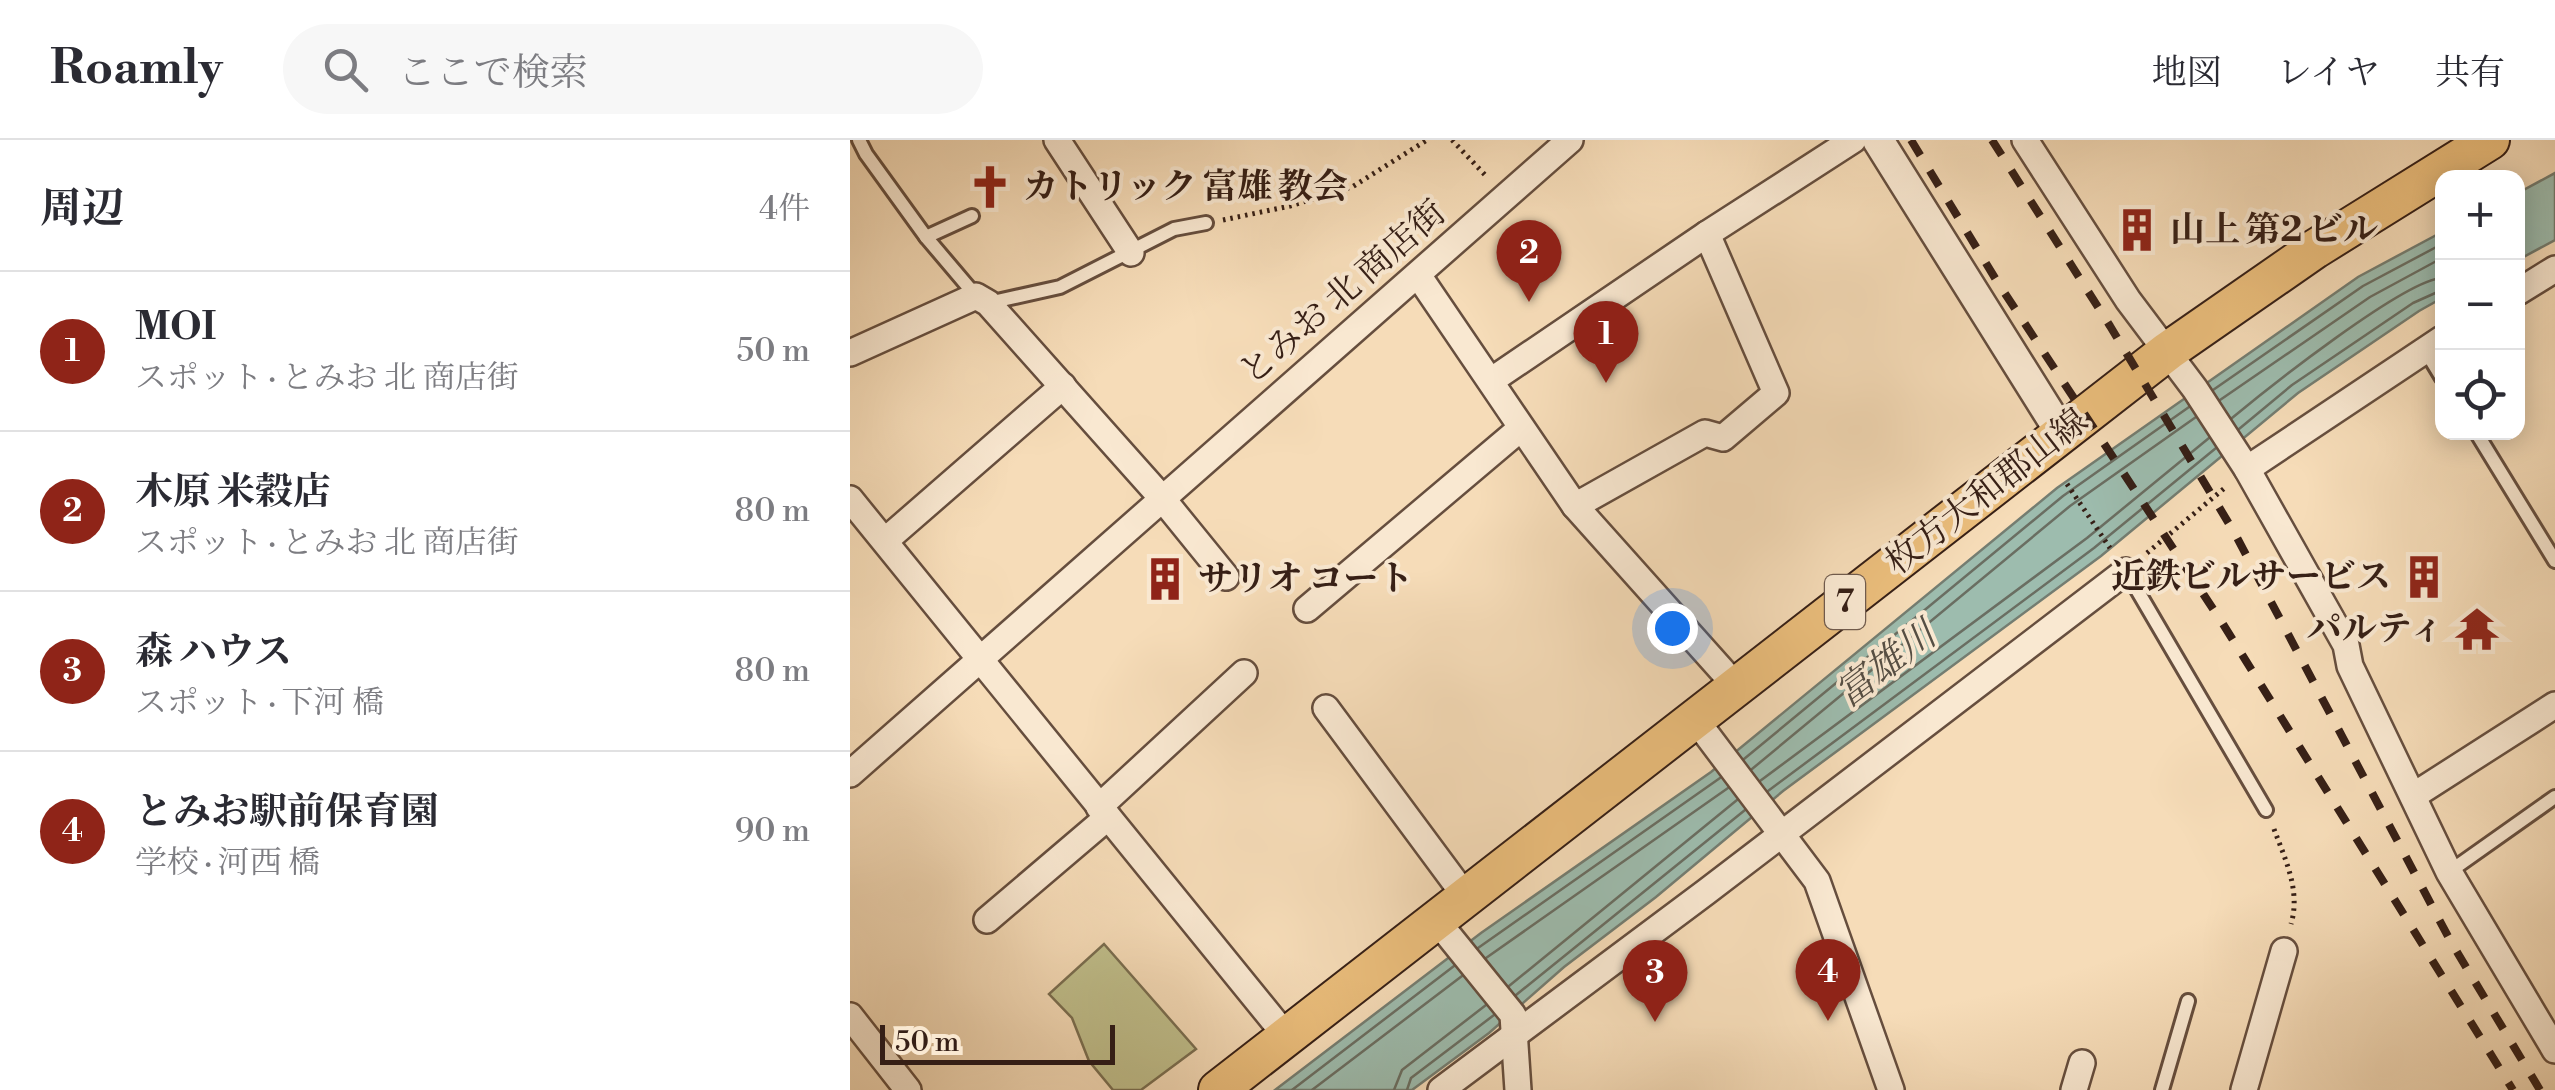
<!DOCTYPE html>
<html lang="ja">
<meta charset="utf-8">
<style>
body{margin:0;font-family:"Libre Bodoni","Noto Serif JP",serif;background:#f7f7f7;color:#2b2b33}
.controls{position:absolute;right:30px;top:30px;display:grid;overflow:hidden;border-radius:20px;box-shadow:0 5px 25px #0003}
.controls button{width:90px;height:90px;display:grid;place-items:center;padding:0;border:0;border-bottom:2px solid #e1e1e2;background:#fff;color:#2b2b33;font:50px sans-serif}
.scale{position:absolute;left:30px;bottom:25px;width:235px;box-sizing:border-box;padding-left:10px;border:5px solid #361f16;border-top:0;font-size:28px;line-height:35px;white-space:nowrap;color:#361f16;-webkit-text-stroke:8px #f9e8d1;paint-order:stroke}
.you{position:absolute;left:822px;top:488px;width:35px;height:35px;margin:-25px;border:8px solid #fff;border-radius:50%;background:#1a73e8;box-shadow:0 0 0 15px #1a73e833}
.badge{display:grid;place-items:center;width:65px;height:65px;border-radius:50%;background:#8f2418;color:#fff;font-size:32px;font-weight:700}
.pin{position:absolute;translate:-50% -82px;filter:drop-shadow(0 2px 5px #0008)}
.pin::after{content:'';position:absolute;top:52px;width:35px;height:30px;background:inherit;clip-path:polygon(0 0,100% 0,50% 100%)}
.list{margin:0;padding:0;list-style:none}
h2{display:flex;justify-content:space-between;align-items:center;height:130px;margin:0;padding:0 40px;font-size:42px}
h2 small{font-size:32px;font-weight:400;color:#7c7c81}
.list li{display:grid;grid-template-columns:65px 1fr auto;gap:30px;align-items:center;box-sizing:border-box;height:160px;padding:0 40px;border-top:2px solid #e1e1e2}
.list b{display:block;font-size:38px;white-space:nowrap}
.list p{margin:0;font-size:32px;white-space:nowrap;color:#7c7c81}
.list em{font-size:32px;font-style:normal;color:#7c7c81}
.icon{flex:none;width:55px;height:55px;fill:none;stroke:currentColor;stroke-width:2;stroke-linecap:round;stroke-linejoin:round}
.map{position:relative;flex:none;width:1705px;height:950px;overflow:hidden}
header{display:flex;align-items:center;gap:60px;box-sizing:border-box;height:140px;padding:0 50px;background:#fff;border-bottom:2px solid #e1e1e2}
header strong{font-size:48px}
nav{display:flex;gap:55px;margin-inline-start:auto;font-size:35px}
.search{width:700px;height:90px;background:#f7f7f7;display:flex;align-items:center;gap:25px;box-sizing:border-box;padding:0 35px;border-radius:55px;color:#7c7c81;font-size:38px}
main{display:flex}
aside{flex:1;background:#fff}
.map>svg:first-child{display:block}
.green{fill:#c0bf8c;stroke:#7b6f51;stroke-width:2.5}
.water{fill:#9dbcae;stroke:#747d71;stroke-width:2.5}
.lines{fill:none;stroke-linecap:round;stroke-linejoin:round}
.shore{stroke:#6a6e62;stroke-width:2.5}
.service-casing{stroke:#664e3e;stroke-width:18}
.minor-casing{stroke:#664e3e;stroke-width:30}
.tertiary-casing{stroke:#664e3e;stroke-width:35}
.primary-casing{stroke:#361f16;stroke-width:42}
.path{stroke:#361f16;stroke-width:5;stroke-dasharray:2.5 5;stroke-linecap:butt}
.service{stroke:#f9e8d1;stroke-width:12}
.minor{stroke:#f9e8d1;stroke-width:25}
.tertiary{stroke:#f9e8d1;stroke-width:30}
.primary{stroke:#ebbe7c;stroke-width:38}
.rail{stroke:#361f16;stroke-width:8;stroke-dasharray:18 18;stroke-linecap:butt}
.labels{text-anchor:middle;dominant-baseline:central;stroke-width:8;stroke-linejoin:round;paint-order:stroke}
.shield{fill:#f9e8d1;stroke:#705b4e;stroke-width:2.5}
.shield-label{font-size:32px;font-weight:bold;fill:#361f16}
.poi-label{font-size:35px;font-weight:bold;fill:#361f16;stroke:#f9e8d1;text-anchor:start}
.street-label{font-size:35px;fill:#361f16;stroke:#f9e8d1}
.water-label{font-size:38px;font-style:italic;fill:#554e44;stroke:#f9e8d1}
</style>
<header>
<strong>Roamly</strong>
<div class="search"><svg class="icon" aria-label="search" viewBox="0 0 24 24"><circle cx="10" cy="10" r="6"/><path d="M15 15l6 6"/></svg>ここで検索</div>
<nav><a>地図</a><a>レイヤ</a><a>共有</a></nav>
</header>
<main>
<aside>
<h2>周辺<small>4件</small></h2>
<ul class="list">
<li><span class="badge">1</span><div><b>MOI</b><p>スポット · とみお 北 商店街</p></div><em>50 m</em></li>
<li><span class="badge">2</span><div><b>木原 米穀店</b><p>スポット · とみお 北 商店街</p></div><em>80 m</em></li>
<li><span class="badge">3</span><div><b>森 ハウス</b><p>スポット · 下河 橋</p></div><em>80 m</em></li>
<li><span class="badge">4</span><div><b>とみお駅前保育園</b><p>学校 · 河西 橋</p></div><em>90 m</em></li>
</ul>
</aside>
<div class="map">
<svg width="1705" height="950" viewBox="0 0 1705 950">
<rect width="100%" height="100%" fill="#f6dcb8"/>
<filter id="stains"><feTurbulence type="fractalNoise" baseFrequency=".002" numOctaves="4"/><feColorMatrix values="0 0 0 0 .2 0 0 0 0 .09 0 0 0 0 .02 0 0 0 .5 -.17"/></filter>
<radialGradient id="worn" r=".72"><stop offset=".6" stop-color="#630" stop-opacity="0"/><stop offset="1" stop-color="#630" stop-opacity=".3"/></radialGradient>
<path class="green" d="M254 804 346 909 291 950H263L239 921 222 878 199 854Z"/>
<g class="water">
<path d="M1705 33V100L1668 120V53Z"/>
<path d="M1592 92V158L1569 171 1448 253 1251 416 933 651 806 757 714 827 639 893 562 950H425L631 793 861 632 1207 348 1508 137Z"/>
</g>
<g class="lines">
<g class="shore">
<path d="M1363 250 1513 146 1592 104"/>
<path d="M1370 260 1520 157 1592 118"/>
<path d="M1382 278C1417 249 1554 140 1592 138"/>
<path d="M1389 289 1442 245 1563 163 1592 150"/>
<path d="M894 619 1213 356 1339 267"/>
<path d="M902 629 1220 366 1346 277"/>
<path d="M910 641 1237 398 1359 298"/>
<path d="M918 651 1244 408 1366 308"/>
<path d="M628 808 870 638"/>
<path d="M636 818 878 648"/>
<path d="M659 846 887 660"/>
<path d="M666 855 895 670"/>
<path d="M442 950 604 826"/>
<path d="M462 950 612 836"/>
<path d="M544 950 552 930 636 865"/>
<path d="M557 950 561 938 644 875"/>
</g>
<g class="service-casing">
<g id="service">
<path d="M9 0 16 14 76 97 126 156"/>
<path d="M76 97 122 76"/>
<path d="M138 163 210 147 324 89 356 83"/>
<path d="M1575 210 1592 238"/>
<path d="M1626 292 1705 421"/>
<path d="M1276 431 1416 670"/>
<path d="M1599 732 1705 657"/>
<path d="M1312 950 1338 861"/>
</g>
</g>
<g class="minor-casing">
<g id="minor">
<path d="M207 0 281 113"/>
<path d="M1175 0 1278 160 1345 249 1397 329 1496 505 1500 526 1599 732 1705 910"/>
<path d="M568 135 725 366 886 546"/>
<path d="M1668 152 1705 129"/>
<path d="M0 213 126 156 138 163 311 357 376 437"/>
<path d="M642 240 857 94 1003 0"/>
<path d="M1397 329 1592 199"/>
<path d="M0 359 437 897"/>
<path d="M725 366 855 293 873 298 926 253 857 94"/>
<path d="M36 400 213 246"/>
<path d="M457 469 670 289"/>
<path d="M476 568 616 757"/>
<path d="M845 579 967 741 1041 950"/>
<path d="M0 634 720 0"/>
<path d="M1563 656 1705 565"/>
<path d="M249 667 394 533"/>
<path d="M137 780 258 677"/>
<path d="M587 781 663 875 668 950"/>
<path d="M0 876 58 950"/>
<path d="M591 950 856 752 1276 431"/>
<path d="M1224 950 1232 923"/>
<path d="M1394 950 1434 811"/>
</g>
</g>
<g class="tertiary-casing">
<path id="tertiary" d="M1028 0 1212 294"/>
</g>
<g class="primary-casing">
<path id="primary" d="M368 950 1318 211 1465 109 1640 0"/>
</g>
<g class="path">
<path d="M602 0 637 37"/>
<path d="M373 80 440 66 502 47 577 0"/>
<path d="M1217 344 1260 408"/>
<path d="M1297 413 1377 346"/>
<path d="M1424 689C1435 719 1451 751 1441 784"/>
</g>
<use href="#service" class="service"/>
<use href="#minor" class="minor"/>
<use href="#tertiary" class="tertiary"/>
<use href="#primary" class="primary"/>
<g class="rail">
<path d="M1061 0 1148 143 1373 484 1663 950"/>
<path d="M1142 0 1260 186 1384 392 1601 802 1690 950"/>
</g>
</g>
<defs>
<g id="church-bare" transform="scale(3.45)"><path d="M-1.2-6h2.4v3.5h3.3v2.4h-3.3V6h-2.4V-.1h-3.3v-2.4h3.3Z" fill="#8f2418" stroke="#f9e8d1" stroke-width="2.5" paint-order="stroke"/></g>
<g id="building-bare" transform="scale(3.45)"><path d="M-4-6H4V6H1V3H-1V6H-4ZM-2.5-4.3h1.7v1.8h-1.7ZM.8-4.3h1.7v1.8H.8ZM-2.5-1h1.7V.8h-1.7ZM.8-1h1.7V.8H.8Z" fill="#8f2418" stroke="#f9e8d1" stroke-width="2.5" paint-order="stroke"/></g>
<g id="temple-bare" transform="scale(3.45)"><path d="M0-6L5-2H3V0L6.5 2.5H4V6H1.5V3h-3V6H-4V2.5H-6.5L-3 0V-2H-5Z" fill="#8f2418" stroke="#f9e8d1" stroke-width="2.5" paint-order="stroke"/></g>
</defs>
<g fill-rule="evenodd">
<use href="#church-bare" x="140" y="47"/>
<use href="#building-bare" x="1287" y="90"/>
<use href="#building-bare" x="1574" y="437"/>
<use href="#building-bare" x="315" y="439"/>
<use href="#temple-bare" x="1627" y="489"/>
</g>
<g class="labels">
<rect class="shield" x="975" y="435" width="40" height="54" rx="8"/>
<g class="shield-label">
<text x="995" y="462">7</text>
</g>
<g class="poi-label">
<text x="173" y="47">カトリック 富雄 教会</text>
<text x="1320" y="90">山上 第2 ビル</text>
<text x="1541" y="437" text-anchor="end">近鉄ビルサービス</text>
<text x="348" y="439">サリオ コート</text>
<text x="1594" y="489" text-anchor="end">パルティ</text>
</g>
<g class="street-label">
<text transform="translate(493 153) rotate(-41)">とみお 北 商店街</text>
<text transform="translate(1137 352) rotate(-38)">枚方大和郡山線</text>
</g>
<g class="water-label">
<text transform="translate(1036 525) rotate(-37)">富雄川</text>
</g>
</g>
<rect width="100%" height="100%" filter="url(#stains)"/>
<rect width="100%" height="100%" fill="url(#worn)"/>
</svg>
<div class="controls">
<button>+</button>
<button>−</button>
<button><svg class="icon" aria-label="locate" viewBox="0 0 24 24"><circle cx="12" cy="12" r="6"/><path d="M12 2v4M12 18v4M2 12h4M18 12h4"/></svg></button>
</div>
<div class="scale">50 m</div>
<div class="you"></div>
<div class="pin badge" style="left:756px;top:243px">1</div>
<div class="pin badge" style="left:679px;top:162px">2</div>
<div class="pin badge" style="left:805px;top:882px">3</div>
<div class="pin badge" style="left:978px;top:881px">4</div>
</div>
</main>
